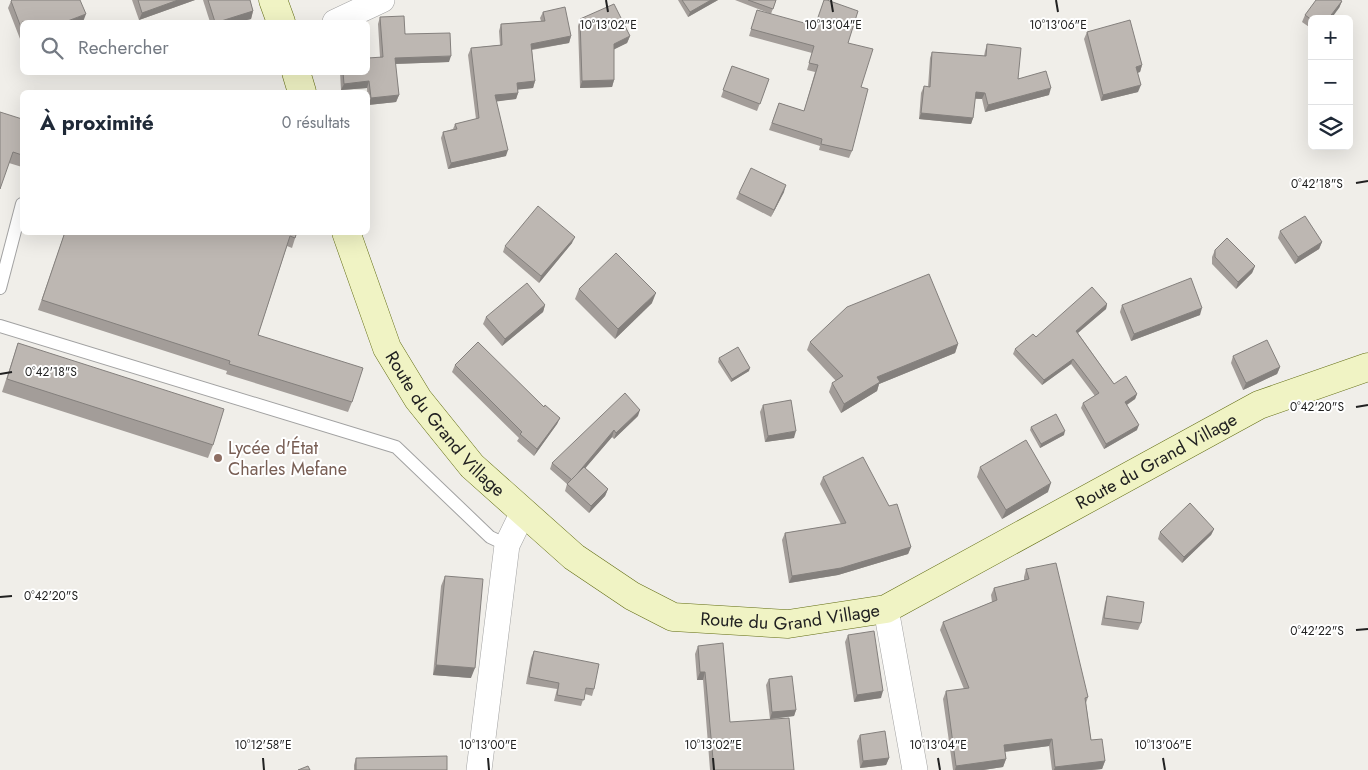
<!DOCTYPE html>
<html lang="fr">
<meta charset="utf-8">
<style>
body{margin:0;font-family:Jost,sans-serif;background:#f2f2f3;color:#1f2937}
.controls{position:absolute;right:15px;top:15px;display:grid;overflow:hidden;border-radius:8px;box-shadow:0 5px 20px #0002}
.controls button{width:45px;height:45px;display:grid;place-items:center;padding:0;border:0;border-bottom:1px solid #e0e1e3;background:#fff;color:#1f2937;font:25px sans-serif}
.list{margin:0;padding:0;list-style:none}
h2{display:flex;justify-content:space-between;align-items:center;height:65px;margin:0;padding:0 20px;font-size:21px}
h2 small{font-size:16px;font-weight:400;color:#747a83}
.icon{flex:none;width:28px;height:28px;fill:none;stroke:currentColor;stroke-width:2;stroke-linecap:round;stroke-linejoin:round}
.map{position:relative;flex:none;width:1368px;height:770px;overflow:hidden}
.search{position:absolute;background:#fff;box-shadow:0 5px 20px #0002;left:20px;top:20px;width:350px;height:55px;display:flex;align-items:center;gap:12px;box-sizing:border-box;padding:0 18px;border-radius:8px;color:#747a83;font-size:19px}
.panel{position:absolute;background:#fff;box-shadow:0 5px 20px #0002;left:20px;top:90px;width:350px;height:145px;border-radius:8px}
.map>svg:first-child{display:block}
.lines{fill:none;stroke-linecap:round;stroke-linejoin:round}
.lane-casing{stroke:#a2a2a2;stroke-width:14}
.street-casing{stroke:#a2a2a2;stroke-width:26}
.secondary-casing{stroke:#626d13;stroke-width:29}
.lane{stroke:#fff;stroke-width:12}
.street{stroke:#fff;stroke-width:25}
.secondary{stroke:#f0f3c4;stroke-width:28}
.wall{fill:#a39d99}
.shaded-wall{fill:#84807d}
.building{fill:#bdb7b2;stroke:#84807d}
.ticks{fill:none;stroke:#212121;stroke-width:2}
.education-dot{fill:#8d6e63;stroke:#fff;stroke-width:2}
.labels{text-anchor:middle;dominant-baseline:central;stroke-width:4;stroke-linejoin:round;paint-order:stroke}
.street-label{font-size:18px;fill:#212121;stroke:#fff}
.education-label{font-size:18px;fill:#785e54;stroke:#fff;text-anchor:start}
.ticks-label{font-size:12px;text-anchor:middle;fill:#212121;stroke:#fff;stroke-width:4;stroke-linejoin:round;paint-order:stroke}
</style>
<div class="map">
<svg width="1368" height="770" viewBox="0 0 1368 770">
<rect width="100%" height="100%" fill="#f0eee9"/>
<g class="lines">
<g class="lane-casing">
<g id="lane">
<path d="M0 288 22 204"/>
<path d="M0 326 396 447 490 537 507 545"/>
</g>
</g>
<g class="street-casing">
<g id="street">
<path d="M335 22 382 0"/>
<path d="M886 609 915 770"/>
<path d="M479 770 507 545 523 512"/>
</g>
</g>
<g class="secondary-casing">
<g id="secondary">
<path d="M273 0 281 22"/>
<path d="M296 72 302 92"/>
<path id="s1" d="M346 232 387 348 418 399 472 466 574 557 632 596 673 617 788 624 886 609 1259 405 1368 367"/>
</g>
</g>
<use href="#lane" class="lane"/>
<use href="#street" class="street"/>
<use href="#secondary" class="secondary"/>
</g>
<g class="wall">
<path d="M132 0H195L139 20Z"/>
<path d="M203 0H250L253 11 251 19 238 22H210Z"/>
<path d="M678 0H718L688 17Z"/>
<path d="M735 0H776L771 14Z"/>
<path d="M11 1 83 22H22V44L8 8Z"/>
<path d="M1342 1 1339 8 1312 19V29L1302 22 1305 15Z"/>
<path d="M757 10 848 43 861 87 852 151 849 158 819 150 820 146 769 130 779 103 804 111 815 72 807 70 812 53 749 36Z"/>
<path d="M543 12 571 36 569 43 532 50 535 81 533 88 518 89V93L516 99 496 101 506 156 448 169 441 138 443 132 453 129 455 124 476 119 468 55 471 48 500 45 499 31 501 24 541 21 540 18Z"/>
<path d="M380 17 449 62 395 64 399 95 396 102 368 105 367 88 341 90 340 72H368L380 57 378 24Z"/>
<path d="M580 19 630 36 627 43 614 49V80L612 87 580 88 578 26Z"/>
<path d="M1087 32 1142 65 1140 72 1137 73 1138 92 1101 101 1084 39Z"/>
<path d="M987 44 1018 79 1049 95 985 112 982 99H975L973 118 971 124 919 119 921 93 924 86 928 87 930 58 932 52 984 56 985 51Z"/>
<path d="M732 66 769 79 757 111 721 97Z"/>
<path d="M22 119V167L9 163Z"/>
<path d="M784 192 771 217 736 199 739 193Z"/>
<path d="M1280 231 1322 242 1319 249 1295 264 1278 238Z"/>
<path d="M65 232H297L292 248 287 246 258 335 352 402 348 412 226 374 227 371 38 310Z"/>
<path d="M572 243 539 283 503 252 505 246Z"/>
<path d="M1215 250 1255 266 1252 273 1236 289 1212 264V257Z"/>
<path d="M579 289 652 303 615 339 575 299Z"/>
<path d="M1107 304 1106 309 1078 333 1114 384 1137 394 1135 399 1127 405 1137 430 1104 449 1081 408 1083 403 1095 396 1071 364 1042 385 1013 354 1015 349 1036 337Z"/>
<path d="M545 305 543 312 502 346 483 324 486 317Z"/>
<path d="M1122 305 1200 315 1131 341 1120 312Z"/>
<path d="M810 342 958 344 955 353 879 384 877 391 841 413 829 392 832 383 836 381 807 350Z"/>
<path d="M18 343 213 445 208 458 2 392Z"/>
<path d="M1233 356 1280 367 1277 374 1243 390 1231 363Z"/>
<path d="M719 358 749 371 731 382 718 362Z"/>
<path d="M455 365 544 407 560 418 557 424 534 456 517 441 519 438 452 372Z"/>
<path d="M763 405 794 438 765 442 760 412Z"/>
<path d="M638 416 614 439 612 437 585 468 608 489 605 496 589 513 565 491 567 484 550 469 552 463Z"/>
<path d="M1031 427 1064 435 1040 448 1030 430Z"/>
<path d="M980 467 1048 492 1002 519 977 477Z"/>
<path d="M823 477 889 506 911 547 908 554 838 575 789 583 782 540 785 533 841 524 820 484Z"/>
<path d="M1214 529 1211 535 1182 563 1158 539 1160 532Z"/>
<path d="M1026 569 1088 697 1086 703 1091 740 1105 761 1102 769 1091 770H1052L1049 746 1005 752 1006 759 1003 767 983 770H953L943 699 946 691 964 689 940 630 943 622 992 602 991 595 994 588 1024 580V577Z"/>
<path d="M445 576 471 678 433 675 441 586Z"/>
<path d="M1107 596 1141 623 1138 630 1101 625 1105 603Z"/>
<path d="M848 635 881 698 854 702 845 642Z"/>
<path d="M698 646 730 722 794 770H710L703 680H697L695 654Z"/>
<path d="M534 651 594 689 592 696 585 694 581 706 554 701 557 689 526 684 531 658Z"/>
<path d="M769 679 796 710 794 716 770 719 766 685Z"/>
<path d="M860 735 889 758 886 765 860 768 857 741Z"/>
<path d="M356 758 447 770H354V765Z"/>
</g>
<g class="shaded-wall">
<path d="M178 0H195L139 20 142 13Z"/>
<path d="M711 0H718L688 17 690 12Z"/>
<path d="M1342 1 1339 8 1331 19H1328Z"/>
<path d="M253 11 251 19 238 22H218Z"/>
<path d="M86 14 83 22H65Z"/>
<path d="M571 36 569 43 528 50 531 44Z"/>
<path d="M630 36 627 43 611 51 614 44Z"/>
<path d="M451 56 449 62 392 64 395 58Z"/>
<path d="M1142 65 1140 72 1133 74 1136 67Z"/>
<path d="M614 80 612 87 580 88 582 81Z"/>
<path d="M369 81 367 88 341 90 344 84Z"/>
<path d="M535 81 533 88 515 90 517 83Z"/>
<path d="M1141 85 1138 92 1101 101 1103 95Z"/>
<path d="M1051 88 1049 95 985 112 988 105Z"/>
<path d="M976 92 985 93 982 99 973 98Z"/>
<path d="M518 93 516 99 493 102 495 95Z"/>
<path d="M399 95 396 102 368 105 371 98Z"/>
<path d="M921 113 973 118 971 124 919 119Z"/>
<path d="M508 150 506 156 448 169 451 163Z"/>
<path d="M786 185 784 192 771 217 774 210Z"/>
<path d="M575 237 572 243 539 283 541 276Z"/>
<path d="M1322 242 1319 249 1295 264 1298 257Z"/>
<path d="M1255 266 1252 273 1236 289 1238 282Z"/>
<path d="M656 293 652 303 615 339 618 329Z"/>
<path d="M1107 304 1106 309 1074 336 1076 331Z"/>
<path d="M545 305 543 312 502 346 505 339Z"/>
<path d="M1202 308 1200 315 1131 341 1134 334Z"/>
<path d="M958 344 955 353 879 384 877 391 841 413 844 404 877 377Z"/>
<path d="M1073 359 1071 364 1042 385 1044 380Z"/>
<path d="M1280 367 1277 374 1243 390 1246 383Z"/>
<path d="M750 368 749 371 731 382 732 379Z"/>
<path d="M1137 394 1135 399 1123 407 1125 402Z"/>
<path d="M640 410 638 416 614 439 616 433Z"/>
<path d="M560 418 557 424 534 456 537 449Z"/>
<path d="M1139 425 1137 430 1104 449 1106 444Z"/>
<path d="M614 430 612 437 570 486 572 480Z"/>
<path d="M796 431 794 438 765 442 768 436Z"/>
<path d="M1065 431 1064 435 1040 448 1041 444Z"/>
<path d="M1051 483 1048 492 1002 519 1006 510Z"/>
<path d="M608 489 605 496 589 513 591 506Z"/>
<path d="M1214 529 1211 535 1182 563 1184 557Z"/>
<path d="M911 547 908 554 838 575 789 583 792 576Z"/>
<path d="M436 665 475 668 471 678 433 675Z"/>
<path d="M700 672H705L703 680H697Z"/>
<path d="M883 691 881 698 854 702 857 695Z"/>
<path d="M796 710 794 716 770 719 772 712Z"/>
<path d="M1052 739 1049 746 1001 752 1004 745Z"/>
<path d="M889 758 886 765 860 768 863 761Z"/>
<path d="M1006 759 1003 767 983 770H955L956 766Z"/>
<path d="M1105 761 1102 769 1091 770H1054L1055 767Z"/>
</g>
<g class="building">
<path d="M12 0H80L86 14 65 22H22V30L11 1Z"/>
<path d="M138 0H178L142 13Z"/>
<path d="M208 0H250L253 11 218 22H215Z"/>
<path d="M682 0H711L690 12Z"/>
<path d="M748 0H776L773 9Z"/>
<path d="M824 0H827L858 11 848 43 873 49 861 87 868 89 852 151 821 144 822 139 772 123 779 103 804 111 818 65 809 63 814 46 751 29 757 10 815 26Z"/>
<path d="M1316 0H1340L1342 1 1328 19H1312V20L1305 15Z"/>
<path d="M614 4 630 36 614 44V80L582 81 580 19Z"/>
<path d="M565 7 571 36 531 44 535 81 517 83 518 93 495 95 508 150 451 163 443 132 457 129 455 124 479 118 471 48 502 45 501 24 545 21 543 12Z"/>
<path d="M404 16 405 34 450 33 451 56 395 58 399 95 371 98 369 81 344 84 343 72H368V58L383 57 380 17Z"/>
<path d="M1130 20 1142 65 1136 67 1141 85 1103 95 1087 32Z"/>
<path d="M987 44 1021 48 1018 79 1046 71 1051 88 988 105 985 93 976 92 973 118 921 113 924 86 930 87 932 52 986 56Z"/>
<path d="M732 66 769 79 760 104 723 90Z"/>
<path d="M0 112 22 119V155L13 152 0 189Z"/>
<path d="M751 168 786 185 774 210 739 193Z"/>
<path d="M538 206 575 237 541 276 505 246Z"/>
<path d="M1305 216 1322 242 1298 257 1280 231Z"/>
<path d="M65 232H297L295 238 290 236 258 335 363 368 352 402 229 364 230 361 42 300Z"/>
<path d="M1227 238 1255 266 1238 282 1215 257V250Z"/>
<path d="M616 253 656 293 618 329 579 289Z"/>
<path d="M929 274 958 344 877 377 880 382 844 404 832 383 843 376 810 342 847 307Z"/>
<path d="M1191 278 1202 308 1134 334 1122 305Z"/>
<path d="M527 283 545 305 505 339 486 317Z"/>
<path d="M1092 287 1107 304 1076 331 1114 384 1126 376 1137 394 1125 402 1139 425 1106 444 1083 403 1099 393 1073 359 1044 380 1015 349 1033 334 1036 337Z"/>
<path d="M1267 340 1280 367 1246 383 1233 356Z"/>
<path d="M478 342 544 407 545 405 560 418 537 449 520 434 522 432 455 365Z"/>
<path d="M18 343 224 409 213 445 7 379Z"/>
<path d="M738 347 750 368 732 379 719 358Z"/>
<path d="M625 393 640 410 616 433 614 430 572 480 552 463Z"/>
<path d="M791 400 796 431 768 436 763 405Z"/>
<path d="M1056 414 1065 431 1041 444 1031 427Z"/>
<path d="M1026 440 1051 483 1006 510 980 467Z"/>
<path d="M863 457 889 506 897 504 911 547 841 568 792 576 785 533 846 523 823 477Z"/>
<path d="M584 467 608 489 591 506 567 484Z"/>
<path d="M1190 503 1214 529 1184 557 1160 532Z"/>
<path d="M1056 563 1088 697 1085 698 1091 740 1102 739 1105 761 1055 767 1052 739 1004 745 1006 759 956 766 946 691 969 688 943 622 997 600 994 588 1029 579 1026 569Z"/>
<path d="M445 576 483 579 475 668 436 665Z"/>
<path d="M1107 596 1144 602 1141 623 1104 618Z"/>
<path d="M874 631 883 691 857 695 848 635Z"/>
<path d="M723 643 730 722 789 718 794 770H714L705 672H700L698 646Z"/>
<path d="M534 651 599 664 594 689 586 688 584 700 557 695 559 683 529 677Z"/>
<path d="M792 676 796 710 772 712 769 679Z"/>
<path d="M885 731 889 758 863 761 860 735Z"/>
<path d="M447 756V770H356V758Z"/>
<path d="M308 766 310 770H298Z"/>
</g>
<path class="ticks" d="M606 0 608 12M831 0 833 12M1056 0 1058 12M1356 183 1368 181M0 374 12 372M1356 407 1368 405M0 597 12 596M1356 630 1368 629M263 758 264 770M488 758 489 770M713 758 714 770M938 758 940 770M1163 758 1165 770"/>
<circle class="education-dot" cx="218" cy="458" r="5"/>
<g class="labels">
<g class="street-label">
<text stroke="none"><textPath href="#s1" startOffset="219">Route du Grand Village</textPath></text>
<text stroke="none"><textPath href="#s1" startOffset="1044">Route du Grand Village</textPath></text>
<text stroke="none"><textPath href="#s1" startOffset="639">Route du Grand Village</textPath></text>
</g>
<g class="education-label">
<text x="228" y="448">Lycée d'État<tspan x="228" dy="21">Charles Mefane</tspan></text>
</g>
</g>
<g class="ticks-label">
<text x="608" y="29">10°13'02"E</text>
<text x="833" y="29">10°13'04"E</text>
<text x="1058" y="29">10°13'06"E</text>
<text x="1317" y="188">0°42'18"S</text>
<text x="51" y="376">0°42'18"S</text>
<text x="1317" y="411">0°42'20"S</text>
<text x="51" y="600">0°42'20"S</text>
<text x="1317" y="635">0°42'22"S</text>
<text x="263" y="749">10°12'58"E</text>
<text x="488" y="749">10°13'00"E</text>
<text x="713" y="749">10°13'02"E</text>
<text x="938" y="749">10°13'04"E</text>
<text x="1163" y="749">10°13'06"E</text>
</g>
</svg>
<div class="controls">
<button>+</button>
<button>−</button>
<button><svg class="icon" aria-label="layers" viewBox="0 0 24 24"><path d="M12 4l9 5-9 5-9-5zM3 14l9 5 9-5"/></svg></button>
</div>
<div class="search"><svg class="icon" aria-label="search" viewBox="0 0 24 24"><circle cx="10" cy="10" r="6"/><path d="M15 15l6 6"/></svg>Rechercher</div>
<section class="panel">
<h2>À proximité<small>0 résultats</small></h2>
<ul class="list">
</ul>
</section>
</div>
